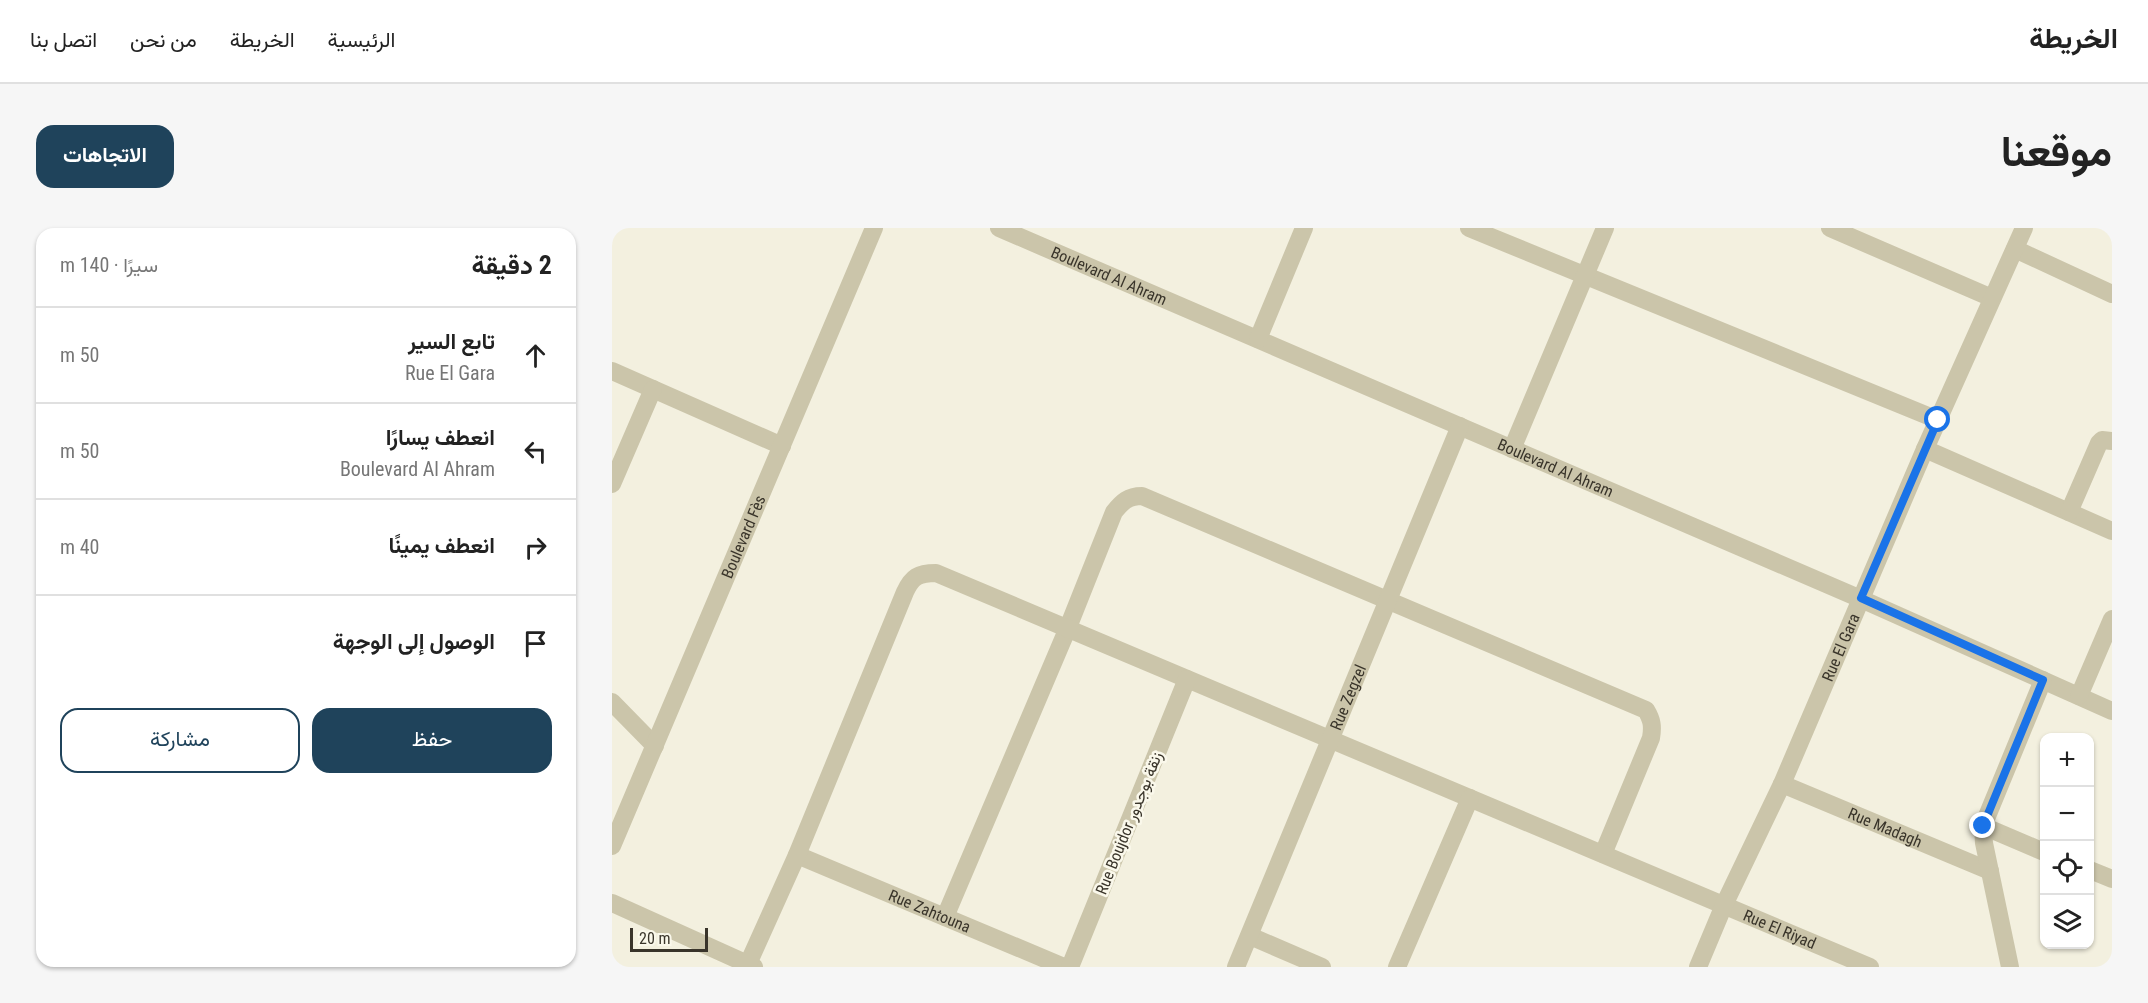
<!DOCTYPE html>
<html lang="ar">
<meta charset="utf-8">
<style>
body{margin:0;font-family:"Roboto Condensed",Vazirmatn,sans-serif;background:#f6f6f6;color:#222;direction:rtl}
.controls{position:absolute;right:18px;bottom:18px;display:grid;overflow:hidden;border-radius:12px;box-shadow:0 2px 4px #0004}
.controls button{width:54px;height:54px;display:grid;place-items:center;padding:0;border:0;border-bottom:2px solid #e0e0e0;background:#fff;color:#222;font:30px sans-serif}
.scale{position:absolute;left:18px;bottom:15px;width:78px;box-sizing:border-box;padding-left:6px;border:3px solid #39342a;border-top:0;font-size:16px;line-height:21px;white-space:nowrap;color:#39342a;-webkit-text-stroke:4px #faf8eb;paint-order:stroke}
.stop{position:absolute;width:18px;height:18px;margin:-14px;border:4px solid #1a73e8;border-radius:50%;background:#fff}
.stop.end{background:#1a73e8;border-color:#fff;box-shadow:0 2px 6px #0008}
.list{margin:0;padding:0;list-style:none}
h2{display:flex;justify-content:space-between;align-items:center;height:78px;margin:0;padding:0 24px;font-size:26px}
h2 small{font-size:20px;font-weight:400;color:#767676}
.list li{display:grid;grid-template-columns:39px 1fr auto;gap:18px;align-items:center;box-sizing:border-box;height:96px;padding:0 24px;border-top:2px solid #e0e0e0}
.list b{display:block;font-size:22px;white-space:nowrap}
.list p{margin:0;font-size:20px;white-space:nowrap;color:#767676}
.list em{font-size:20px;font-style:normal;color:#767676}
.actions{display:flex;gap:12px;padding:18px 24px}
.actions a{flex:1;padding:14px 0;border:2px solid #1f435b;border-radius:18px;text-align:center;font-size:21px;color:#1f435b}
.actions .main{background:#1f435b;color:#fff}
.icon{flex:none;width:33px;height:33px;fill:none;stroke:currentColor;stroke-width:2;stroke-linecap:round;stroke-linejoin:round}
.map{position:relative;flex:none;width:1500px;height:739px;overflow:hidden;direction:ltr;border-radius:18px}
header{display:flex;align-items:center;gap:36px;box-sizing:border-box;height:84px;padding:0 30px;background:#fff;border-bottom:2px solid #e0e0e0}
header strong{font-size:28px}
nav{display:flex;gap:33px;margin-inline-start:auto;font-size:21px}
.intro{display:flex;align-items:center;justify-content:space-between;box-sizing:border-box;height:144px;padding:0 36px}
h1{margin:0;font-size:42px}
.button{padding:15px 27px;border-radius:18px;background:#1f435b;color:#fff;font-size:21px;font-weight:700}
main{display:flex;gap:36px;padding:0 36px}
aside{flex:1;background:#fff;border-radius:18px;box-shadow:0 2px 4px #0004}
.map>svg:first-child{display:block}
.lines{fill:none;stroke-linecap:round;stroke-linejoin:round}
.street{stroke:#cbc5aa;stroke-width:18}
.route{stroke:#1a73e8;stroke-width:8}
.labels{text-anchor:middle;dominant-baseline:central;stroke-width:5;stroke-linejoin:round;paint-order:stroke}
.street-label{font-size:16px;fill:#39342a;stroke:#faf8eb}
</style>
<header>
<strong>الخريطة</strong>
<nav><a>الرئيسية</a><a>الخريطة</a><a>من نحن</a><a>اتصل بنا</a></nav>
</header>
<div class="intro"><h1>موقعنا</h1><a class="button">الاتجاهات</a></div>
<main>
<div class="map">
<svg width="1500" height="739" viewBox="0 0 1500 739">
<rect width="100%" height="100%" fill="#f3f0df"/>
<g class="lines">
<g class="street">
<path id="s1" d="M387 0 1249 371 1500 483"/>
<path d="M857 0 1326 192"/>
<path d="M1218 0 1380 70"/>
<path d="M1403 21 1500 66"/>
<path d="M646 111 692 0"/>
<path d="M0 143 170 218"/>
<path d="M900 221 993 0"/>
<path d="M1313 221 1500 303"/>
<path d="M0 256 41 161"/>
<path d="M1457 284 1487 215 1490 212 1500 213"/>
<path d="M1467 468 1500 391"/>
<path d="M0 474 43 518"/>
<path id="s2" d="M1170 556 1378 643"/>
<path d="M1371 598 1432 624"/>
<path id="s3" d="M0 618 262 0"/>
<path id="s4" d="M185 627 452 739"/>
<path d="M1478 642 1500 651"/>
<path d="M0 675 142 739"/>
<path d="M333 689 455 402 502 284C510 274 516 268 530 268L1034 482C1040 492 1041 498 1039 510L991 626"/>
<path d="M638 708 710 739"/>
<path id="s5" d="M136 736 185 627 293 364C300 349 306 345 324 345L1258 739"/>
<path d="M458 739 575 451"/>
<path id="s6" d="M624 739 848 198"/>
<path d="M785 739 858 570"/>
<path id="s7" d="M1086 739 1112 677 1170 556 1313 221 1412 0"/>
<path d="M1398 739 1372 615 1371 598 1431 452"/>
</g>
</g>
<g class="lines">
<path class="route" d="M1326 192 1249 370 1431 452 1371 598"/>
</g>
<g class="labels">
<g class="street-label">
<text stroke="none"><textPath href="#s1" startOffset="120">Boulevard Al Ahram</textPath></text>
<text stroke="none"><textPath href="#s1" startOffset="606">Boulevard Al Ahram</textPath></text>
<text stroke="none"><textPath href="#s3" startOffset="336">Boulevard Fès</textPath></text>
<text stroke="none"><textPath href="#s7" startOffset="350">Rue El Gara</textPath></text>
<text stroke="none"><textPath href="#s6" startOffset="292">Rue Zegzel</textPath></text>
<text transform="translate(517 595) rotate(-68)">Rue Boujdor زنقة بوجدور</text>
<text stroke="none"><textPath href="#s2" startOffset="112">Rue Madagh</textPath></text>
<text stroke="none"><textPath href="#s4" startOffset="144">Rue Zahtouna</textPath></text>
<text stroke="none"><textPath href="#s5" startOffset="1359">Rue El Riyad</textPath></text>
</g>
</g>
</svg>
<div class="controls">
<button>+</button>
<button>−</button>
<button><svg class="icon" aria-label="locate" viewBox="0 0 24 24"><circle cx="12" cy="12" r="6"/><path d="M12 2v4M12 18v4M2 12h4M18 12h4"/></svg></button>
<button><svg class="icon" aria-label="layers" viewBox="0 0 24 24"><path d="M12 4l9 5-9 5-9-5zM3 14l9 5 9-5"/></svg></button>
</div>
<div class="scale">20 m</div>
<div class="stop" style="left:1326px;top:192px"></div>
<div class="stop end" style="left:1371px;top:598px"></div>
</div>
<aside>
<h2>2 دقيقة<small>سيرًا · 140 m</small></h2>
<ul class="list">
<li><svg class="icon" aria-label="ahead" viewBox="0 0 24 24"><path d="M12 20V5M6 11l6-6 6 6"/></svg><div><b>تابع السير</b><p>Rue El Gara</p></div><em>50 m</em></li>
<li><svg class="icon" aria-label="left" viewBox="0 0 24 24"><path d="M17 20v-9H6M10 6l-5 5 5 5"/></svg><div><b>انعطف يسارًا</b><p>Boulevard Al Ahram</p></div><em>50 m</em></li>
<li><svg class="icon" aria-label="right" viewBox="0 0 24 24"><path d="M7 20v-9h11M14 6l5 5-5 5"/></svg><div><b>انعطف يمينًا</b></div><em>40 m</em></li>
<li><svg class="icon" aria-label="arrive" viewBox="0 0 24 24"><path d="M6 21V4h12l-3 4 3 4H6"/></svg><div><b>الوصول إلى الوجهة</b></div></li>
</ul>
<div class="actions"><a class="main">حفظ</a><a>مشاركة</a></div>
</aside>
</main>
